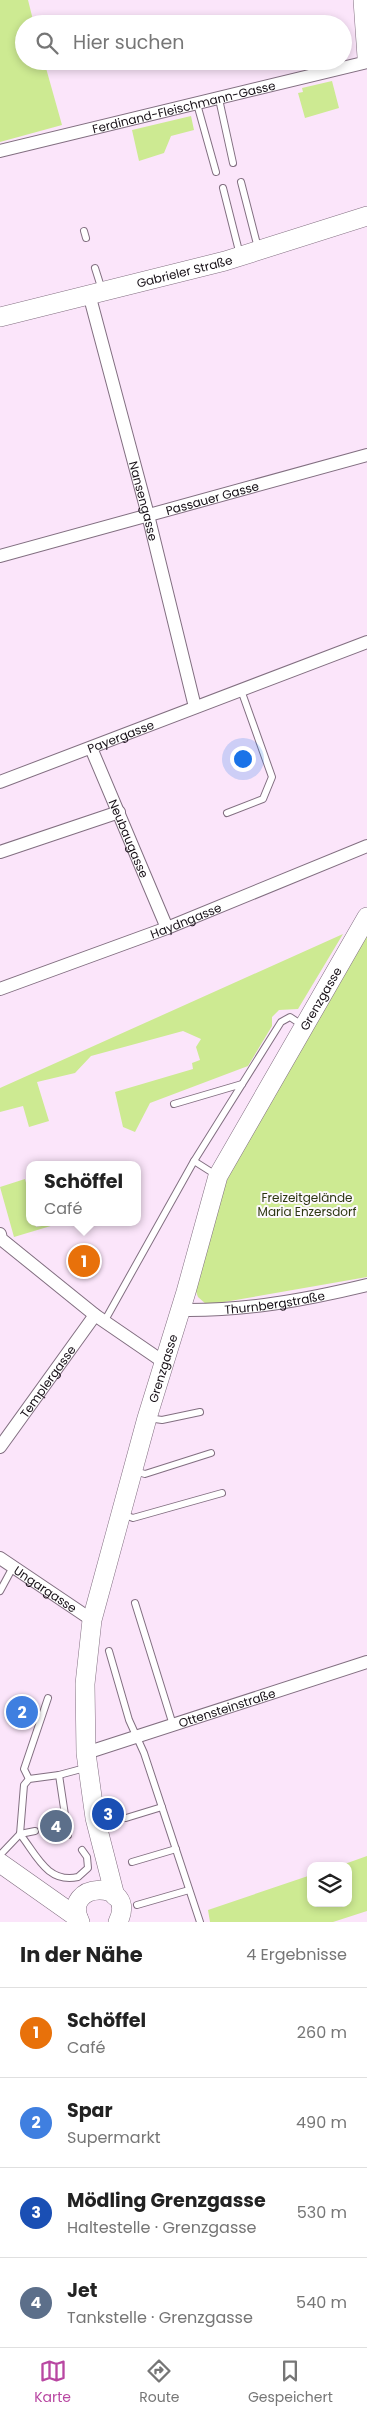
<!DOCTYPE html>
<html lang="de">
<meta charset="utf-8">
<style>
body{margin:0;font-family:Poppins,sans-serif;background:#f6f6f6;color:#222}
.controls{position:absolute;right:15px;bottom:15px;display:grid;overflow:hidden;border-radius:10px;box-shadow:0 2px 8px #0003}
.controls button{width:45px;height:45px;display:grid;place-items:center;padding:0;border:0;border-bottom:1px solid #e0e0e0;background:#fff;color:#222;font:25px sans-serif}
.you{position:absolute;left:242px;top:758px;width:18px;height:18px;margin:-12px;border:4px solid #fff;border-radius:50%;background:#1a73e8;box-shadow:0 0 0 8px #1a73e833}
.badge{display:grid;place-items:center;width:32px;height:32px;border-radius:50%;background:#b947a2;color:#fff;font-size:16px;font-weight:700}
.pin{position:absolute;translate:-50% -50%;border:2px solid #fff;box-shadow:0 1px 5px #0006}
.popup{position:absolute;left:26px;top:1161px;width:115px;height:65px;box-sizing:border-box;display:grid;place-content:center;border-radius:10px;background:#fff;filter:drop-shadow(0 1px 4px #0005);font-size:16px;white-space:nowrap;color:#767676}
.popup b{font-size:19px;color:#222}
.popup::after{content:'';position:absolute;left:50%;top:100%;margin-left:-10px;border:10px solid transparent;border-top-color:#fff}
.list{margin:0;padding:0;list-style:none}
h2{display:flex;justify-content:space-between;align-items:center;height:65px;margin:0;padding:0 20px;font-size:21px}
h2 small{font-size:16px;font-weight:400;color:#767676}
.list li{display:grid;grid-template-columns:32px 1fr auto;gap:15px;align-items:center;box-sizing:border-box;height:90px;padding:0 20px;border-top:1px solid #e0e0e0}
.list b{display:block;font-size:19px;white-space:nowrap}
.list p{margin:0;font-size:16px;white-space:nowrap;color:#767676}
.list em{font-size:16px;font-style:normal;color:#767676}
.icon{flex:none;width:28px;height:28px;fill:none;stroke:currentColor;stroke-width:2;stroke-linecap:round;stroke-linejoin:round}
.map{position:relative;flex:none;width:367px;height:1922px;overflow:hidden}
.search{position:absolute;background:#fff;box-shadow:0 2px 8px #0003;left:15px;right:15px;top:15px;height:55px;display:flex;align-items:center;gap:12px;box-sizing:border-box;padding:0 18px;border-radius:28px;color:#767676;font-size:19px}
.sheet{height:425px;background:#fff}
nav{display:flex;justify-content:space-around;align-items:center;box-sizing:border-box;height:70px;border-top:1px solid #e0e0e0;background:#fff;font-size:14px;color:#767676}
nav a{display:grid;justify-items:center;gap:2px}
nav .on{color:#b947a2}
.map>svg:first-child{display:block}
.green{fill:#cdea92}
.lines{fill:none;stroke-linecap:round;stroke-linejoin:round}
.lane-casing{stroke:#826f81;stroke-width:8}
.street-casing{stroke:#826f81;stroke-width:14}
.secondary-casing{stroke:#826f81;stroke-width:20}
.lane{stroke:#fff;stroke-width:6}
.street{stroke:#fff;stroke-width:12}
.secondary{stroke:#fff;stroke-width:19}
.labels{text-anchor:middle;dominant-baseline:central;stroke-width:4;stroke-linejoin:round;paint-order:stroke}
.street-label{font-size:12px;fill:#160f16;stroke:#fdf9fd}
.park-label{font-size:12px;fill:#2c3611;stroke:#fdf9fd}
</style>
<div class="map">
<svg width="367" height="1922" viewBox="0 0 367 1922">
<rect width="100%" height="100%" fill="#fbe5fa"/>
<g class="green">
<path d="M0 0H28L34 24H24V61H44L62 125 0 142Z"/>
<path d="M332 81 339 108 305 118 298 93 303 92 302 88Z"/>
<path d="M191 116 194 130 171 136 164 153 139 161 132 130Z"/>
<path d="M343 934 298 1009 279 1010 272 1017V1026L248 1066 150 1103 135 1132 123 1127 115 1092 193 1069 192 1063 200 1060 196 1047 201 1039 183 1031 91 1056 75 1073 37 1082 49 1121 29 1127 23 1106 0 1112V1088Z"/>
<path d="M367 935V1277L207 1305 198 1297 195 1289 227 1171Z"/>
<path d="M25 1179 30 1198V1222H34L36 1227 64 1222 14 1237 0 1187Z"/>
<path d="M367 1856V1911L333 1922H210L208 1910 311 1875V1903H348V1866H339Z"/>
</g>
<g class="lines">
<g class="lane-casing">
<g id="lane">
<path d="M219 99 233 163"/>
<path d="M197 104 216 172"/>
<path d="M241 182 258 248"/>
<path d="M223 188 240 255"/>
<path d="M84 231 86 238"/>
<path d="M95 268 102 290"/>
<path d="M227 813 263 799 272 777 241 690"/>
<path d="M174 1104 242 1084"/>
<path d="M194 1161 216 1175"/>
<path d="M104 1322 194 1161 281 1022 290 1017 302 1025"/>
<path d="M148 1418 162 1420 200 1412"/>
<path d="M134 1471 145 1474 211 1453"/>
<path d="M122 1514 133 1518 222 1493"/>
<path d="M0 1591 13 1567"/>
<path d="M135 1603 173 1725"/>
<path d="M109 1651 129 1720 144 1753 200 1922"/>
<path d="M59 1775 68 1835"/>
<path d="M29 1779 24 1769 48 1698"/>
<path d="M126 1818 162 1807"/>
<path d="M35 1831 20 1834C36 1854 47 1884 78 1877L88 1868 87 1857 82 1850"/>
<path d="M0 1855 20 1834 24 1785 29 1779 59 1775 85 1768"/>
<path d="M132 1862 176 1849"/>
<path d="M137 1905 189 1890"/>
</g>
</g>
<g class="street-casing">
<g id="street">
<path id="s1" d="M0 151 367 62"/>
<path id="s2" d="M89 294 148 515 195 707"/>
<path id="s3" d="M0 556 367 455"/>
<path id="s4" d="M91 748 167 928"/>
<path id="s5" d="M0 782 367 642"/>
<path d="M0 852 119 812"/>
<path id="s6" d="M0 989 167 928 367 846"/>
<path d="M0 1234 1 1239 95 1315 165 1363"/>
<path id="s7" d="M181 1310C245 1311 305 1300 367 1285"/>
<path id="s8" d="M0 1447 95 1315"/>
<path id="s9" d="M0 1558 92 1620"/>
<path id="s10" d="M86 1753 367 1662"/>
</g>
</g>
<g class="secondary-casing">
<g id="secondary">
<path d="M363 0 367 57"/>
<path id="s11" d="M0 317 225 261 367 216"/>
<path d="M0 1863 78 1918"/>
<path id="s12" d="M115 1896 95 1818 86 1753 85 1684 92 1620 147 1418 186 1292 218 1176 367 917"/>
<path d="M80 1922C59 1881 139 1878 118 1922"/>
</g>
</g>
<use href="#lane" class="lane"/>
<use href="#street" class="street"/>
<use href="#secondary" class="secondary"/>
</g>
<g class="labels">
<g class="street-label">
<text stroke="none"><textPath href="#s1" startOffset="189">Ferdinand-Fleischmann-Gasse</textPath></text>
<text stroke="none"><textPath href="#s11" startOffset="190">Gabrieler Straße</textPath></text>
<text stroke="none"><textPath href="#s3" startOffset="220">Passauer Gasse</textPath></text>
<text stroke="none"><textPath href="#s2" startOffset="214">Nansengasse</textPath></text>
<text stroke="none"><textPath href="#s5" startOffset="129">Payergasse</textPath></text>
<text stroke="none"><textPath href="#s4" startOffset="98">Neubaugasse</textPath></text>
<text stroke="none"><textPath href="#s6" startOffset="198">Haydngasse</textPath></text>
<text stroke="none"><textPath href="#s12" startOffset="946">Grenzgasse</textPath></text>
<text stroke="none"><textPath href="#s7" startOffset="94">Thurnbergstraße</textPath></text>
<text stroke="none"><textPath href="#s12" startOffset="541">Grenzgasse</textPath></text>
<text stroke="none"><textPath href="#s8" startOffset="81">Templergasse</textPath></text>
<text stroke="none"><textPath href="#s9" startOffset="55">Ungargasse</textPath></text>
<text stroke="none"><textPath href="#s10" startOffset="148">Ottensteinstraße</textPath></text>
</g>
<g class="park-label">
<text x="307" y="1197">Freizeitgelände<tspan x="307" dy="14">Maria Enzersdorf</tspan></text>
</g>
</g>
</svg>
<div class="controls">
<button><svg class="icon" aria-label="layers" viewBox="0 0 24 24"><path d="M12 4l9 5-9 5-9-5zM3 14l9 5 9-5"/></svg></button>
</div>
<div class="you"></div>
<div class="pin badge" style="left:84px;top:1261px;background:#e8710a">1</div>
<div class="popup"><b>Schöffel</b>Café</div>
<div class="pin badge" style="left:22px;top:1712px;background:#3f7fe0">2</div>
<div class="pin badge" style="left:108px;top:1814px;background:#1a4fb4">3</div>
<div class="pin badge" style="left:56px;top:1826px;background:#5c6f8a">4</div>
<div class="search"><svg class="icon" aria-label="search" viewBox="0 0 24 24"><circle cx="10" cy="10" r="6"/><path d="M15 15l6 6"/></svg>Hier suchen</div>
</div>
<section class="sheet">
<h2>In der Nähe<small>4 Ergebnisse</small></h2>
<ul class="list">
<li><span class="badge" style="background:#e8710a">1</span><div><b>Schöffel</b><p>Café</p></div><em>260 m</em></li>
<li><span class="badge" style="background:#3f7fe0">2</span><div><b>Spar</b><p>Supermarkt</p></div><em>490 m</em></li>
<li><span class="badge" style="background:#1a4fb4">3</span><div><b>Mödling Grenzgasse</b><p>Haltestelle · Grenzgasse</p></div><em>530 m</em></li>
<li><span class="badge" style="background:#5c6f8a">4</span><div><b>Jet</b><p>Tankstelle · Grenzgasse</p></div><em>540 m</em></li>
</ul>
</section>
<nav>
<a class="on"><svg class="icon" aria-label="map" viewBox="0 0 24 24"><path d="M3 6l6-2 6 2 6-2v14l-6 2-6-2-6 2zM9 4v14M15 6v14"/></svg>Karte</a>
<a><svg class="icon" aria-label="directions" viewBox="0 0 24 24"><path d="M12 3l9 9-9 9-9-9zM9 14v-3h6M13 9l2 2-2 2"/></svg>Route</a>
<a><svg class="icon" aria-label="saved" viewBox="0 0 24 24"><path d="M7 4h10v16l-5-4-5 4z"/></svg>Gespeichert</a>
</nav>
